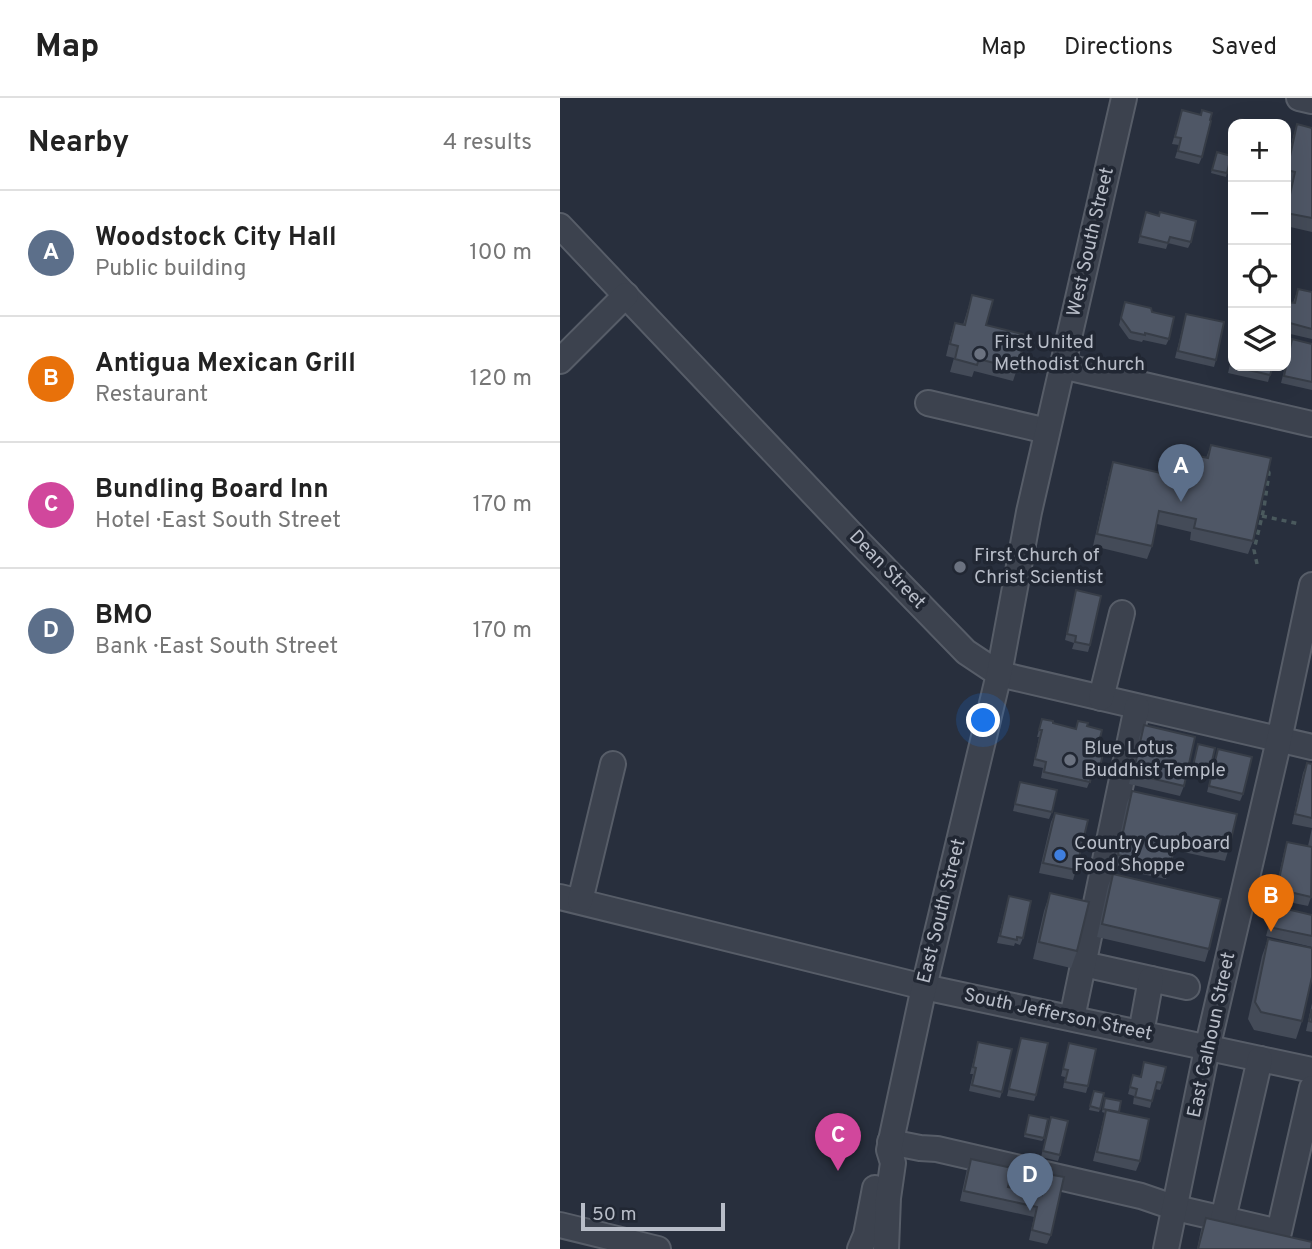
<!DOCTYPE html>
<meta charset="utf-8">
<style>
body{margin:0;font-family:Overpass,sans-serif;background:#f6f6f6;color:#222}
.controls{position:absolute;right:21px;top:21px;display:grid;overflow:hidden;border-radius:14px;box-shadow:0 7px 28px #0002}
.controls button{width:63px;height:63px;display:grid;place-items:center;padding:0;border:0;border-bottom:2px solid #e0e0e0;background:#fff;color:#222;font:35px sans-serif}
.scale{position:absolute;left:21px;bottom:18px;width:144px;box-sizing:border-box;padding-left:7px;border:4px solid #b8bdc8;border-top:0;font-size:19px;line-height:24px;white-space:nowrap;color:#b8bdc8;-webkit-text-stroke:5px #212733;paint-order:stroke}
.you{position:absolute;left:424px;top:623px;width:24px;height:24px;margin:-18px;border:5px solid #fff;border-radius:50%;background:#1a73e8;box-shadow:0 0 0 10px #1a73e833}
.badge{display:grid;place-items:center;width:46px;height:46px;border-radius:50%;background:#58627d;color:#fff;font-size:23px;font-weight:700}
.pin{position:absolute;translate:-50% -58px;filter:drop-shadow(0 2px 4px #0008)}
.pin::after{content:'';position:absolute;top:37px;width:24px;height:21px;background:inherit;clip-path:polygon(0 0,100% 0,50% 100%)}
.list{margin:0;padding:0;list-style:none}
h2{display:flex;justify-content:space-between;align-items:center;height:91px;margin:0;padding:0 28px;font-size:30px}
h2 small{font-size:23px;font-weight:400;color:#767676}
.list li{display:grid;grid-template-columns:46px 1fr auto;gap:21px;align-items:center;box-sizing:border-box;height:126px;padding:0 28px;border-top:2px solid #e0e0e0}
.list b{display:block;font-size:26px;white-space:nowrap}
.list p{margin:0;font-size:23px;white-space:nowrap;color:#767676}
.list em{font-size:23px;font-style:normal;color:#767676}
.icon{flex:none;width:38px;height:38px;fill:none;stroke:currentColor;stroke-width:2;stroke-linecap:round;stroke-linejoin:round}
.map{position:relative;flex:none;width:752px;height:1151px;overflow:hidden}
header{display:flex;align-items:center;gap:42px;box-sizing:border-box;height:98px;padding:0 35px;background:#fff;border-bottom:2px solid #e0e0e0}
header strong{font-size:33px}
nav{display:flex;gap:38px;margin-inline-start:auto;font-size:24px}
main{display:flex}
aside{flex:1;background:#fff}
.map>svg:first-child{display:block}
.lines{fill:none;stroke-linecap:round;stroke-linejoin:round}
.minor-casing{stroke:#575d68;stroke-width:28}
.path{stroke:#4a595d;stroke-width:3.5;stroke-dasharray:5 5;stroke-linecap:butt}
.minor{stroke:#3c424e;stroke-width:24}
.wall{fill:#444b58}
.shaded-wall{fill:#373d47}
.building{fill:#4f5766;stroke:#373d47;stroke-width:2}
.worship-dot{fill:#6b7280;stroke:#212733;stroke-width:2.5}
.shop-dot{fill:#3f7fe0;stroke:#212733;stroke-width:2.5}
.labels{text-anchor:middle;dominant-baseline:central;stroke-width:7;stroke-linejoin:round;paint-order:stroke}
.street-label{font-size:19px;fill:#b8bdc8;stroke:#212733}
.poi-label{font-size:19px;fill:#b8bdc8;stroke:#212733;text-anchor:start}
</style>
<header>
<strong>Map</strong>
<nav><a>Map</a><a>Directions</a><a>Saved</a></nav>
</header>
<main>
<aside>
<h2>Nearby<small>4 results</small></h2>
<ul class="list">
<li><span class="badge" style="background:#5c6f8a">A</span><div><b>Woodstock City Hall</b><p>Public building</p></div><em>100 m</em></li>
<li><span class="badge" style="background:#e8710a">B</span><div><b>Antigua Mexican Grill</b><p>Restaurant</p></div><em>120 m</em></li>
<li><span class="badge" style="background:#d1479c">C</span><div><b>Bundling Board Inn</b><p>Hotel · East South Street</p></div><em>170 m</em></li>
<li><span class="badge" style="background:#5c6f8a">D</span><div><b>BMO</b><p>Bank · East South Street</p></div><em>170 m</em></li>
</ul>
</aside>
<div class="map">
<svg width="752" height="1151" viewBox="0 0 752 1151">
<rect width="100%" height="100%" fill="#282f3d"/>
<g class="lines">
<g class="minor-casing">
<g id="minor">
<path d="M739 0 752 3"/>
<path d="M0 128 300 445 406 554 439 576 752 649"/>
<path d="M0 263 66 197"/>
<path d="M502 268 752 326"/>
<path d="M368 305 487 333"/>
<path d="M541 600 562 515"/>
<path d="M0 799 364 889 752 972"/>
<path d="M20 803 53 666"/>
<path d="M537 869 627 889"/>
<path d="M512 920 577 609"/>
<path d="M581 935 591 881"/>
<path d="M330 1044 360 1050 377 1051 581 1098 616 1110 719 1134 752 990"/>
<path d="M663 1121 700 961"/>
<path d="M0 1127 98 1151"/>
<path d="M300 1151 306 1137 315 1090"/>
<path d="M326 1151 328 1100 333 1065 329 1052 364 889 439 576 469 414 564 0"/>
<path d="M606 1151 647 951 719 642 752 487"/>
</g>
</g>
<g class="path">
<path d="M702 418 740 426"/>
<path d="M697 466 694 452 704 410 709 375 708 372"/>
</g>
<use href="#minor" class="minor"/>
</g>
<g class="wall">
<path d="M622 12 640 17 642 12V59L639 66 615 60 619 47 612 46Z"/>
<path d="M737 26 752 30V134L726 128V105L730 86 726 85V70L733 39Z"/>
<path d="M673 49V63L670 62Z"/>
<path d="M657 54 667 75 666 79 651 75Z"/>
<path d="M586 114 631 144 628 150 608 145 606 151 578 145Z"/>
<path d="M738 191 752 194V241L726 235V205H733Z"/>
<path d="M412 197 426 227 457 271 453 283 414 273 412 279 390 274 394 260 386 258 391 237 395 225 403 227Z"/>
<path d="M565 204 592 214 609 241 606 247 583 242 582 244 569 241 559 227Z"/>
<path d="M626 216 656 262 654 269 615 260Z"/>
<path d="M732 241 752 246V292L721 285Z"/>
<path d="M673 253V268L710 277 708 284 668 275Z"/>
<path d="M651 347 693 443 688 456 630 442 631 434 597 426 592 448 587 461 533 448 549 377 553 364 613 378 620 354 646 360Z"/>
<path d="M516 492 530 547 528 554 512 551 514 545 505 542Z"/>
<path d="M482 621 493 625 516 631 518 623 527 628 540 640V669L538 676 531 680 527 690 481 680 483 670 473 668 479 639H477Z"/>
<path d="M584 627 624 688 620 698 569 686 580 637Z"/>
<path d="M637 650 650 672 649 676 632 672Z"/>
<path d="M658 651 683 696 680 703 647 694Z"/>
<path d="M747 665 752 666V749L748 748 752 730 732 726 743 675Z"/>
<path d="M460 684 492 714 489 721 453 713Z"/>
<path d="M572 693 669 750 665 763 614 752 610 769 606 781 553 770 567 705Z"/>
<path d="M495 715 516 772 513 782 479 775 491 724Z"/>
<path d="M727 744 751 799 748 808 714 801 724 754Z"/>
<path d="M553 776 649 851 645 864 537 839 548 788Z"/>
<path d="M490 795 517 853 511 870 473 861 484 813Z"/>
<path d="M449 798 463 840 460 847 455 845 454 848 437 845Z"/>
<path d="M714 808 752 817V849L706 838Z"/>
<path d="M708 841 742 923 736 941 694 932 688 921 702 858Z"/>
<path d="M752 905V934L746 933Z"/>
<path d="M461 940 476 997 474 1003 447 998Z"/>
<path d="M418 944 442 994 440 1000 409 993 413 976H410Z"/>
<path d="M509 945 528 988 526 995 503 990 505 979 501 978Z"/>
<path d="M584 964 602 985 600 992 595 991 590 1010 573 1006 574 998 568 996 573 977 580 979Z"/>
<path d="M534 993 540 1011 539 1014 529 1012Z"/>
<path d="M545 1000 559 1014 580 1063 576 1073 533 1063 545 1015 542 1014Z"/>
<path d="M491 1019 500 1057 498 1063 481 1059Z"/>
<path d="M468 1021 484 1040 482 1043 464 1039Z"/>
<path d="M411 1061 448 1089 481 1096 487 1076 491 1137 487 1146 469 1142 474 1119 400 1103 407 1071Z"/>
<path d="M646 1120 751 1151H637L641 1132Z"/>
</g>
<path class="shaded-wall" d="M540 669 538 676 530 680 532 674Z"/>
<g class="building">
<path d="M622 12 641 17 642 12 652 15 650 22 651 23 642 59 618 53 621 40 615 39Z"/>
<path d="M680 21 703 26H679Z"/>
<path d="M737 26 752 30V120L726 115 735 74 727 72Z"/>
<path d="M657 54 671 58 667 75 652 72Z"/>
<path d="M586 114 599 118 600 114 636 123 631 144 610 139 608 145 580 138Z"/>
<path d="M738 191 752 194V231L726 224V204L735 205Z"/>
<path d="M412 197 433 202 426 227 466 237 457 271 419 261 417 267 395 261 398 248 390 246 395 225 405 227Z"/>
<path d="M565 204 591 210 592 214 614 219 609 241 585 235V237L571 234 561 220Z"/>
<path d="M626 216 664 224 656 262 618 253Z"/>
<path d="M732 241 752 246V284L724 278Z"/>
<path d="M673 257V268H713L710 277 671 268Z"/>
<path d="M651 347 711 360 693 443 634 430 636 421 599 413 592 448 537 436 553 364 614 378 620 354 648 360Z"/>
<path d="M516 492 541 498 530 547 515 544 516 538 507 536Z"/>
<path d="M482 621 493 623V625L516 631 518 623 528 625 527 628 542 632 540 640 545 647 540 669 532 674 530 684 484 674 486 664 475 661 482 632H479Z"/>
<path d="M584 627 635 639 624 688 573 676Z"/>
<path d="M638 646 655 650 650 672 633 668Z"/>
<path d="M658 651 692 659 683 696 649 688Z"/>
<path d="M747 665 752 666V720L735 716Z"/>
<path d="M460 684 497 692 492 714 455 706Z"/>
<path d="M572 693 677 716 669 750 617 738 610 769 558 757Z"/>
<path d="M495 715 528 722 516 772 483 765Z"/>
<path d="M727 744 752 749 751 799 717 791Z"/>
<path d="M553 776 661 801 649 851 542 826Z"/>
<path d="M490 795 529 804 517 853 479 844Z"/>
<path d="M449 798 471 803 463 840 457 839V842L440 838Z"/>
<path d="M714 808 752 817V838L709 829Z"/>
<path d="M708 841 752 850V879L742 923 701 914 695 904Z"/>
<path d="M752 911V924L749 923Z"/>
<path d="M461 940 488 945 476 997 449 991Z"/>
<path d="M418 944 452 951 442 994 412 987 416 970 413 969Z"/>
<path d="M509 945 536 951 528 988 505 984 508 972 503 971Z"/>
<path d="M584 964 606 969 602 985 597 984 592 1003 575 999 577 991 570 989 573 977 581 979Z"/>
<path d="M534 993 544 995 540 1011 530 1008Z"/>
<path d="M545 1000 561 1003 559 1014 543 1011Z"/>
<path d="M546 1012 589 1021 580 1063 537 1054Z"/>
<path d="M469 1017 488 1021 484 1040 465 1036Z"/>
<path d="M491 1019 508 1023 500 1057 483 1053Z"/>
<path d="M411 1061 452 1070 448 1089 482 1097 487 1076 504 1079 491 1137 472 1132 477 1109 404 1093Z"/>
<path d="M646 1120 752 1144 751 1151H638Z"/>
</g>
<g class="worship-dot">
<circle cx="420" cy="256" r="7"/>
<circle cx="400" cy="469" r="7"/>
<circle cx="510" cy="662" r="7"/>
</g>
<circle class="shop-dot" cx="500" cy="757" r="7"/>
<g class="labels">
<g class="street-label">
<text transform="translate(531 144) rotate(-77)">West South Street</text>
<text transform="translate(327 472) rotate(46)">Dean Street</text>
<text transform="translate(382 813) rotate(-76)">East South Street</text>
<text transform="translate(498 917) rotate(12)">South Jefferson Street</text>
<text transform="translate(652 937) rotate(-78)">East Calhoun Street</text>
</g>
<g class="poi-label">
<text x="434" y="245">First United<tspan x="434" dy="22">Methodist Church</tspan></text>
<text x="414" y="458">First Church of<tspan x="414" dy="22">Christ Scientist</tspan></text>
<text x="524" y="651">Blue Lotus<tspan x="524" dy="22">Buddhist Temple</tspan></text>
<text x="514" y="746">Country Cupboard<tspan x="514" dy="22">Food Shoppe</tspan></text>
</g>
</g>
</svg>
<div class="controls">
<button>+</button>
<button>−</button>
<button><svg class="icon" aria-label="locate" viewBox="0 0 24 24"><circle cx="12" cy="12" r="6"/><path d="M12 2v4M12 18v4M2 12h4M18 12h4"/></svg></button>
<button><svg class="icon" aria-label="layers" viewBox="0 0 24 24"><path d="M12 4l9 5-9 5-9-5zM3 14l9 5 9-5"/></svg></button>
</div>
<div class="scale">50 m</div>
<div class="you"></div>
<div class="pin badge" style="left:621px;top:404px;background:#5c6f8a">A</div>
<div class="pin badge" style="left:711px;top:834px;background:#e8710a">B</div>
<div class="pin badge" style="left:278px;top:1073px;background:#d1479c">C</div>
<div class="pin badge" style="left:470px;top:1113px;background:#5c6f8a">D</div>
</div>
</main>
